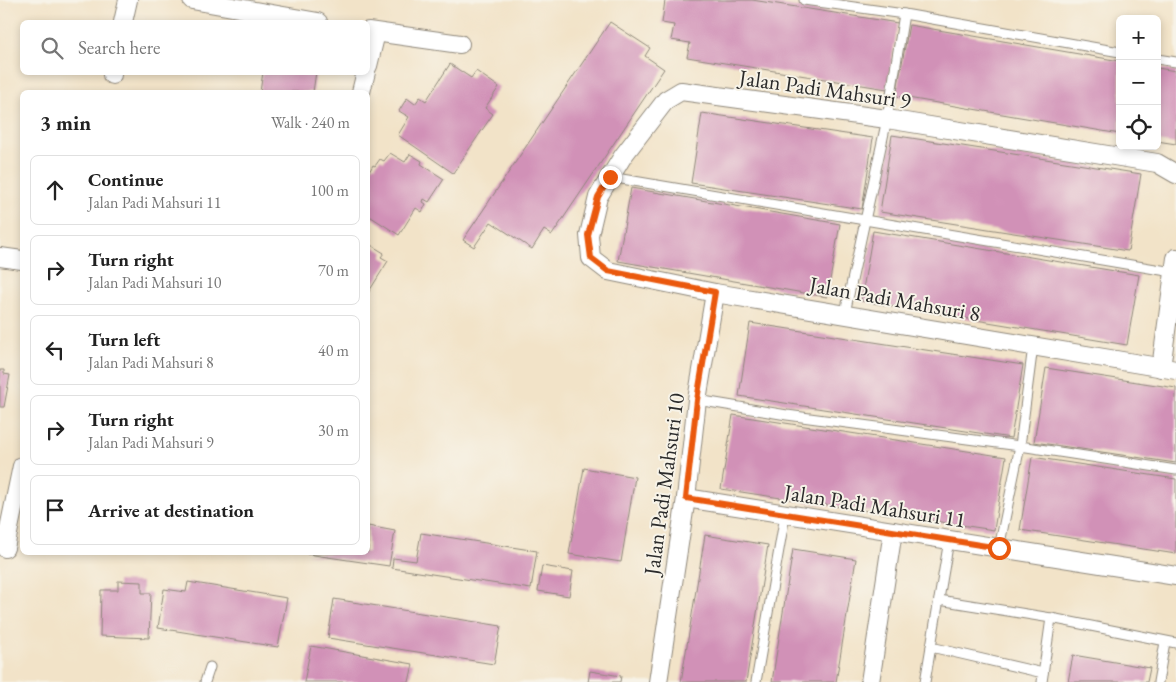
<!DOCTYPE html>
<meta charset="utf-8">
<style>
body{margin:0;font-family:"EB Garamond",serif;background:#f2f2f2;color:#222}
.controls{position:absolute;right:15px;top:15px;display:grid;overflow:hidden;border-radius:8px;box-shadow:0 2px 8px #0003}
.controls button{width:45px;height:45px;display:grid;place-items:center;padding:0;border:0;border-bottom:1px solid #e0e0e0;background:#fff;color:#222;font:25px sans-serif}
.stop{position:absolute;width:15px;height:15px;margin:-11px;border:4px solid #ea580c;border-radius:50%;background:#fff}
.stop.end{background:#ea580c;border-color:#fff;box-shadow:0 1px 5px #0008}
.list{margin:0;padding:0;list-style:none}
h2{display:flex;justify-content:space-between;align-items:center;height:65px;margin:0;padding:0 20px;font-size:21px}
h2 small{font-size:16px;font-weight:400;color:#767676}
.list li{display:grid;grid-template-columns:32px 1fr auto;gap:15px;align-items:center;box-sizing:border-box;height:70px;margin:0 10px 10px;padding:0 10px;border:1px solid #e0e0e0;border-radius:8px}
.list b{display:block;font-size:19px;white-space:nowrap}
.list p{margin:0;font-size:16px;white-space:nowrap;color:#767676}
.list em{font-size:16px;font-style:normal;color:#767676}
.icon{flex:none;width:28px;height:28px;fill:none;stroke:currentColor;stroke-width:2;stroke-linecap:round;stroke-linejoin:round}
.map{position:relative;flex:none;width:1176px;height:682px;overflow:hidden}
.search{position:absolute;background:#fff;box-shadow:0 2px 8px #0003;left:20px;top:20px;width:350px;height:55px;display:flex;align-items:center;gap:12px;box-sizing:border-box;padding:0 18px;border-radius:8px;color:#767676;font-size:19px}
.panel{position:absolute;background:#fff;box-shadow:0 2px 8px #0003;left:20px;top:90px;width:350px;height:465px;border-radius:8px}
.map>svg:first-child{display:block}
.building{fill:#d191b7}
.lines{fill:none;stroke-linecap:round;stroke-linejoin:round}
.service-casing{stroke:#8e877a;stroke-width:11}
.minor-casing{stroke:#8e877a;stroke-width:20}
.service{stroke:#fff;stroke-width:9}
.minor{stroke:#fff;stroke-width:18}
.route{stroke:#ea580c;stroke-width:6}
.labels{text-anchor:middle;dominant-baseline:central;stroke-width:4;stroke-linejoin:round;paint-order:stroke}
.street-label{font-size:22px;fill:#2b2b2b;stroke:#f7f3e8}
</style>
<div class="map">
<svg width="1176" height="682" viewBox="0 0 1176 682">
<rect width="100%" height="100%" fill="#f7f3e8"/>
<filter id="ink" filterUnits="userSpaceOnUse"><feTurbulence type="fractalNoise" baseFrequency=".02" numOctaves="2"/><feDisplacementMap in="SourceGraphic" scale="10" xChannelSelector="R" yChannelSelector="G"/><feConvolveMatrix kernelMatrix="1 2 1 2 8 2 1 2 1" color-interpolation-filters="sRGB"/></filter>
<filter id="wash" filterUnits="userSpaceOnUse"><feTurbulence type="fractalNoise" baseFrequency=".0096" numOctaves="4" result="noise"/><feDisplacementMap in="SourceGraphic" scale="20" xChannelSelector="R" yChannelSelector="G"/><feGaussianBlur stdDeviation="1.12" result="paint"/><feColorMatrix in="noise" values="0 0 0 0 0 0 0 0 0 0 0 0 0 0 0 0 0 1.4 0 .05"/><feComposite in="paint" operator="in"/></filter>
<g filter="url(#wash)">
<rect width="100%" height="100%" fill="#f2e3c8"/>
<g id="blocks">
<g class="building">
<path d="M665 0H752L898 23 887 89 687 57 690 43 671 40 674 25 662 23Z"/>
<path d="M610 22 650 48 645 56 664 69 552 235 544 230 532 249 491 222 474 247 463 240Z"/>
<path d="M909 25 1120 61V134L896 96Z"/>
<path d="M450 64 471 78 476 71 499 87 485 108 493 114 453 173 398 135 409 117 399 111 407 98 415 104 420 97 426 101Z"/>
<path d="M1157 68 1176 71V144L1157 141Z"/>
<path d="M263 72H316L313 92H260Z"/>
<path d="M702 113 873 138 862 209 691 183Z"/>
<path d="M892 135 1141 174 1128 251 880 212Z"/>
<path d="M390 153 405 162 410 154 422 161 421 164 444 179 429 202 424 199 423 202 426 204 422 212 416 208 399 235 368 215V174L373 165 375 166 380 159 384 161Z"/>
<path d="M631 188 840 224 827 297 618 261Z"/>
<path d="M873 231 1139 275 1127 345 861 301Z"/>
<path d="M368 238 371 240 369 244 384 253 381 257 388 261 368 293Z"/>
<path d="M750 323 1023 365 1011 438 739 396Z"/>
<path d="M1046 368 1176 388V463L1034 442Z"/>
<path d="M0 370H4V374L10 375 4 407H0Z"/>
<path d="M733 415 1006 457 994 530 721 489Z"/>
<path d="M1032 457 1176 479V554L1020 530Z"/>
<path d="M584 468 635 477 621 562 569 554Z"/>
<path d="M368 526 395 531 389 566 307 554 368 552Z"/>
<path d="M421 533 537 551 531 589 392 568 393 558 416 561Z"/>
<path d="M705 535 768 545 746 682H681Z"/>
<path d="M793 549 856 559 836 682H772Z"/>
<path d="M542 566 573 571 569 596 538 591Z"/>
<path d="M118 581 142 582V593H151L149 638 100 636 101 590H118Z"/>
<path d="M188 582 287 598 278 647 158 628 164 589 186 592Z"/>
<path d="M334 599 501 626 494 664 328 638Z"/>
<path d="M311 646 413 664 409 682H304Z"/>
<path d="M1073 655 1150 668 1147 682H1068Z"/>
<path d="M590 671 621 676 620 682H588Z"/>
</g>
</g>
</g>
<g filter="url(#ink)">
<use href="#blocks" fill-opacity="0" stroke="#8e877a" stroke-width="1"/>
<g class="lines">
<g class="service-casing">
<g id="service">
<path d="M804 0 904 14 1120 52"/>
<path d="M1157 59 1176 62"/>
<path d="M610 177 1173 272"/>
<path d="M845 313 887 119 904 14"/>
<path d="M697 400 787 415 1020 446 1176 470"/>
<path d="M999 548 1020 446 1033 346"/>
<path d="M939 600 1051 618 1176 643"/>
<path d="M931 647 1043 673"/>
<path d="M205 682 210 667"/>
<path d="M756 682 785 515"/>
<path d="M925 682 949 540"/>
<path d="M1042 682 1051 618"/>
<path d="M1158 682 1165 642"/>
</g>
</g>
<g class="minor-casing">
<g id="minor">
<path d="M192 0 318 22"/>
<path d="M123 22 128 0"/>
<path d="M368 31 460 44"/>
<path d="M368 66 376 33"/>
<path d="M112 75V72"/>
<path d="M361 92 366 72"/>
<path d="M1176 174 1157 163 887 119 681 91 666 100 623 156 598 197 589 235 591 258 608 271 715 293 1176 370"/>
<path d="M0 257 22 260"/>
<path d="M1161 368 1176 258"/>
<path d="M686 498 1176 576"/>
<path d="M5 548 22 466"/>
<path d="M658 682 686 498 697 400 715 293"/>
<path d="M870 682 893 531"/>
</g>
</g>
<use href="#service" class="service"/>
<use href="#minor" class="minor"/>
</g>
</g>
<g class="lines" filter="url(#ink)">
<path class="route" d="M610 177 598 197 588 235 591 258 608 271 715 292 697 400 686 498 999 548"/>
</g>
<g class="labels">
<g class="street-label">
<text transform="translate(825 89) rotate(8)">Jalan Padi Mahsuri 9</text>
<text transform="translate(895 299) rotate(10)">Jalan Padi Mahsuri 8</text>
<text transform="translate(664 484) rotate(-82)">Jalan Padi Mahsuri 10</text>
<text transform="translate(875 506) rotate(9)">Jalan Padi Mahsuri 11</text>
</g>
</g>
</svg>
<div class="controls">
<button>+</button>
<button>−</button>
<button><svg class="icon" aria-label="locate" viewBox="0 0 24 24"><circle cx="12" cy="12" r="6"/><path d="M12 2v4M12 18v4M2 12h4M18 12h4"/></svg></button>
</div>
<div class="stop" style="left:999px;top:548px"></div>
<div class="stop end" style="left:610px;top:177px"></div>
<div class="search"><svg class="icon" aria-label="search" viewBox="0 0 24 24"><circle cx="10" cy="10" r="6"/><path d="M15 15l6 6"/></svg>Search here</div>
<section class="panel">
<h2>3 min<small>Walk · 240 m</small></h2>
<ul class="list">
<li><svg class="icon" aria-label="ahead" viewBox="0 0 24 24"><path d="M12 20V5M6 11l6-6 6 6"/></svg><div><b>Continue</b><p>Jalan Padi Mahsuri 11</p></div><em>100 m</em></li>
<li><svg class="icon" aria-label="right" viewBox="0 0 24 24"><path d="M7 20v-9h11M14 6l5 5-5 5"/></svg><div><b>Turn right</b><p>Jalan Padi Mahsuri 10</p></div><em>70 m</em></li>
<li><svg class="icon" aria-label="left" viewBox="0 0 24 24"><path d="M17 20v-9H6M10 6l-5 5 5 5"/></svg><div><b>Turn left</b><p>Jalan Padi Mahsuri 8</p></div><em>40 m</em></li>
<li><svg class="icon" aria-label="right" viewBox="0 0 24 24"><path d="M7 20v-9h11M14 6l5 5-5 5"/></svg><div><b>Turn right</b><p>Jalan Padi Mahsuri 9</p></div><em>30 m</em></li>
<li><svg class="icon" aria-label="arrive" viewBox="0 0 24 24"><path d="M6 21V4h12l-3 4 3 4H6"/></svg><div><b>Arrive at destination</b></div></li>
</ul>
</section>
</div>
